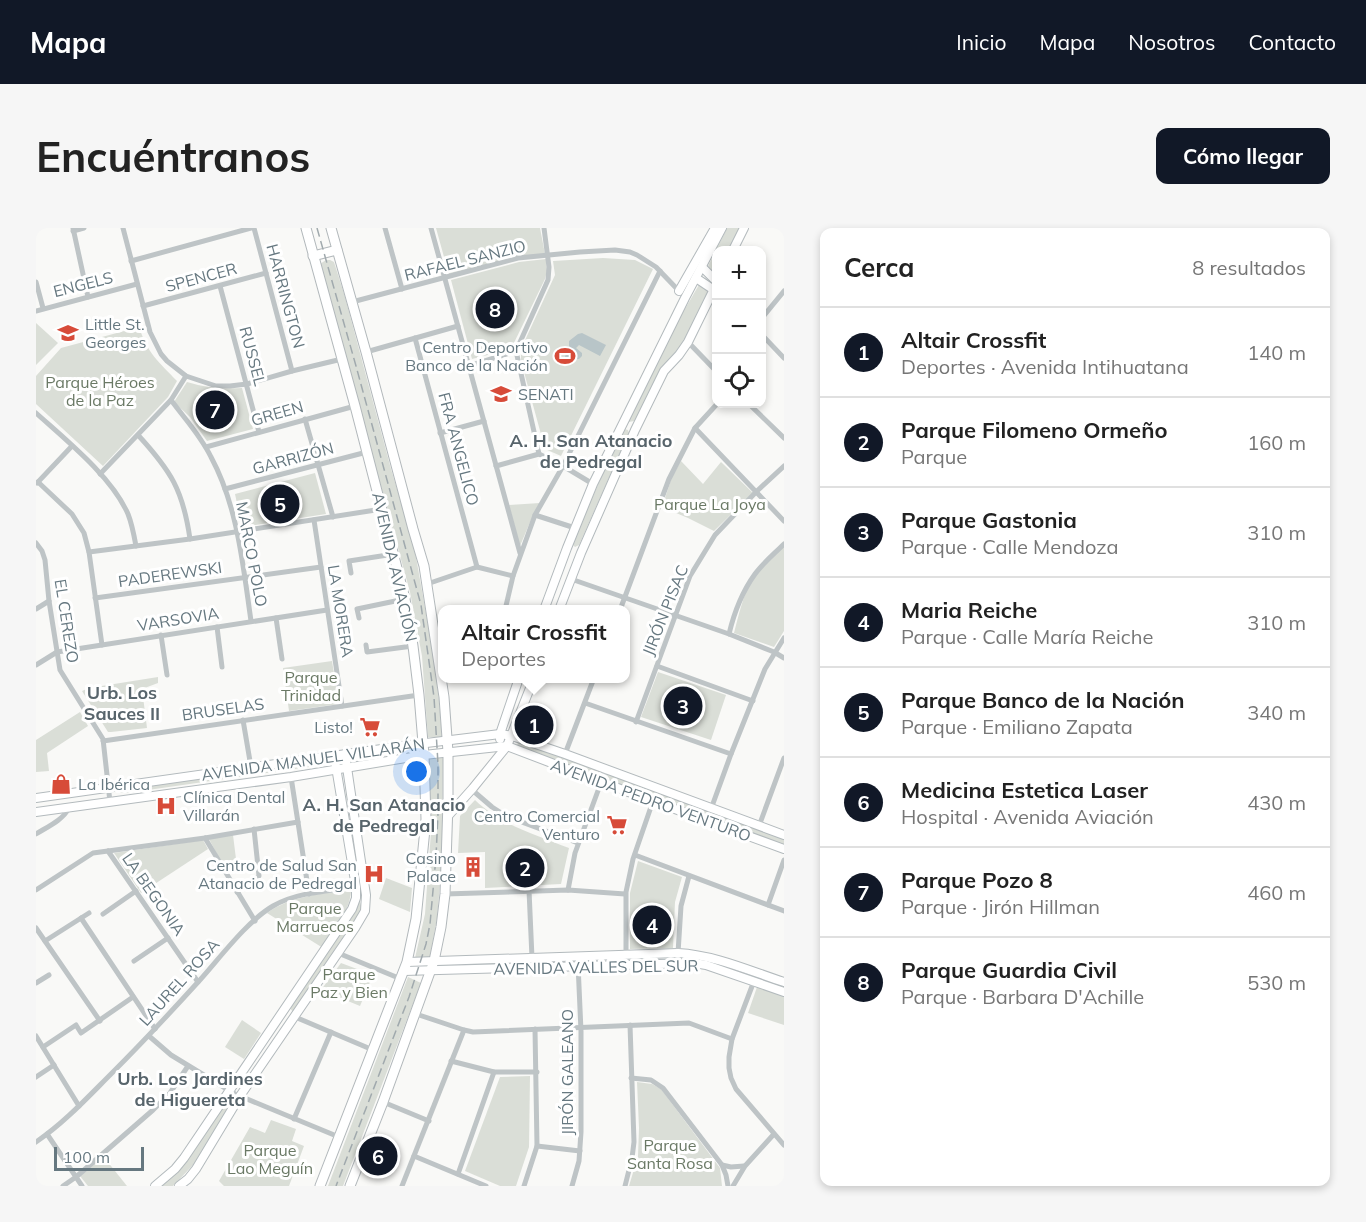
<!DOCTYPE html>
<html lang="es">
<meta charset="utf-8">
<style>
body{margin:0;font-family:Mulish,sans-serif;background:#f6f6f6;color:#222}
.controls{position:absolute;right:18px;top:18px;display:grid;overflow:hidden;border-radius:12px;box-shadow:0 3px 9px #0003}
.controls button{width:54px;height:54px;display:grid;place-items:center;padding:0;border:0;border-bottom:2px solid #e0e0e0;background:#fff;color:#222;font:30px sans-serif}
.scale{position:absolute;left:18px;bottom:15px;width:90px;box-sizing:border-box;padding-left:6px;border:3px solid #667880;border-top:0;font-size:16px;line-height:21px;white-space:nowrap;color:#667880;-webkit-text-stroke:4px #fff;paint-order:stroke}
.you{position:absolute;left:381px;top:544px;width:21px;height:21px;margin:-15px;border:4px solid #fff;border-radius:50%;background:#1a73e8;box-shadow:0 0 0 9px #1a73e833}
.badge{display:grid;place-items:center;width:39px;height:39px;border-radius:50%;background:#111827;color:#fff;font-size:20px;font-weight:700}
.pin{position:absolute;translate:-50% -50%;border:3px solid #fff;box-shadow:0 2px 6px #0006}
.popup{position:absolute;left:402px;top:377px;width:192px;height:78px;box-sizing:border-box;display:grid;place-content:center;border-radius:12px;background:#fff;filter:drop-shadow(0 2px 4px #0005);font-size:20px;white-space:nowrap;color:#767676}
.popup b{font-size:22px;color:#222}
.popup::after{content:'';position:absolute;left:50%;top:100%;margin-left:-12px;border:12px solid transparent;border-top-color:#fff}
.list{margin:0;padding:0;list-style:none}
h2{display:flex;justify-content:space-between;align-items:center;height:78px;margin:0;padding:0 24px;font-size:26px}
h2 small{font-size:20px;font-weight:400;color:#767676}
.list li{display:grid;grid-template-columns:39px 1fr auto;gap:18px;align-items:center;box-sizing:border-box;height:90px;padding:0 24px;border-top:2px solid #e0e0e0}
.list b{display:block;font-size:22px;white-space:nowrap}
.list p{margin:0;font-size:20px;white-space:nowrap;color:#767676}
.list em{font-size:20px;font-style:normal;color:#767676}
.icon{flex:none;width:33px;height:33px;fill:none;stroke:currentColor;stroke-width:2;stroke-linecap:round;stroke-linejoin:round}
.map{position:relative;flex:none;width:748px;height:958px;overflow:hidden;border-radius:12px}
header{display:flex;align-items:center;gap:36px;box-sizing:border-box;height:84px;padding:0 30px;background:#111827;color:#fff}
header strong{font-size:28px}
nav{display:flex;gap:33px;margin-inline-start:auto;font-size:21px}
.intro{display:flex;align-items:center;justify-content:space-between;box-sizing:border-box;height:144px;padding:0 36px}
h1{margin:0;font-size:42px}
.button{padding:15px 27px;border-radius:12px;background:#111827;color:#fff;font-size:21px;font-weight:700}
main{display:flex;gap:36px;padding:0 36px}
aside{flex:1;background:#fff;border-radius:12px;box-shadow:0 3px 9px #0003}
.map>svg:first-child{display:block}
.green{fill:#daded7}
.water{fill:#b8c5c8}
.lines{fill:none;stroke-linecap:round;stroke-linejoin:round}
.secondary-casing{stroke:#b3babd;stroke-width:10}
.primary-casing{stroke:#b2b8bb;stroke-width:11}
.street{stroke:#bec4c6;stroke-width:5}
.secondary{stroke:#fff;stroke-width:8}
.primary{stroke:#fff;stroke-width:9}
.rail{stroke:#a0a9ad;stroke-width:1.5;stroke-dasharray:9 4.5;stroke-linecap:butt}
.labels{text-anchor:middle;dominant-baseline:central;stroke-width:6;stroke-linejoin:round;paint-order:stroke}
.street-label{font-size:16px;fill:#667880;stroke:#fff}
.poi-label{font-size:16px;fill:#667880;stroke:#fff;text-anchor:end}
.park-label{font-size:16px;fill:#6a7965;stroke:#fff}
.neighbourhood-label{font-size:18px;font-weight:bold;fill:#58656c;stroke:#fff}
</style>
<header>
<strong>Mapa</strong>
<nav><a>Inicio</a><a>Mapa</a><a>Nosotros</a><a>Contacto</a></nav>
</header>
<div class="intro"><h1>Encuéntranos</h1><a class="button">Cómo llegar</a></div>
<main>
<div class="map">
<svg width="748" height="958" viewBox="0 0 748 958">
<rect width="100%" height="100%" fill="#f9f9f7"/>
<g class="green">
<path d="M400 0H504L509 26 484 28 413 47Z"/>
<path d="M691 0H705L694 22H680V47L679 46 672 38Z"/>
<path d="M567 30 599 32 617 41 525 228 509 221 485 133V121L519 47 517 33Z"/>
<path d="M510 31 511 43 509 51 475 121 436 131 415 52 483 34Z"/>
<path d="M290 32H294L298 34 309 69 355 241 378 318 401 447 406 509H392L386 428 374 364 284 36Z"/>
<path d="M664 55 674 61 646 118 622 148 598 193 593 194 592 192 642 93Z"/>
<path d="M0 95 22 115 0 137Z"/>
<path d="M103 99C112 126 122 133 141 153L132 169 67 238 0 176V148L25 120Z"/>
<path d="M151 154C170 160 187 161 206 160L217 201 171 213 154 189 138 174Z"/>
<path d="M588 201 592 202 593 205 543 317 539 319 536 316 586 202Z"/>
<path d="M645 233 667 256 685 234 717 265 678 303 652 290 626 279 636 249Z"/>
<path d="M279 245 290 286 206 299 199 266Z"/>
<path d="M504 275 497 287 484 318 473 277Z"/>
<path d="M748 318V403L738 419 698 405C702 390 707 367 715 354 723 340 737 329 748 318Z"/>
<path d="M296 433 303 476 253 483 247 440Z"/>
<path d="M622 444 690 467 675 512 605 489Z"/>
<path d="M122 449V455L106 461 111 500 75 504H72L46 463 53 460Z"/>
<path d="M44 484 52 498 11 525 13 543 0 544V512Z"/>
<path d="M483 513 563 543V545L560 548 480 519Z"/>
<path d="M393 530H407L406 634 401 690 394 729 379 730 389 686 395 604Z"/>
<path d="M287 533 293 534 287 537 91 565H82L90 561Z"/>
<path d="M570 545 672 582 670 588 569 552Z"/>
<path d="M439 572C465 597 501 607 533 620L525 656 449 660V624L422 625 424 588Z"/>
<path d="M675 584 748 608V619L675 592 674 586Z"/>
<path d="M197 607 201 639 189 641 173 611Z"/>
<path d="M167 612 172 621 105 665 78 625Z"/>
<path d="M602 633 646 649 639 674 637 720 594 721V665Z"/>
<path d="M350 650 376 660 374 684 343 671Z"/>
<path d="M312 662 315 664C313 684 298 703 287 720L231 685C255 668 284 666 312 662Z"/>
<path d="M323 671 326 681 257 784 254 780 317 685Z"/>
<path d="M305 735 337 747 324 778 285 762Z"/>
<path d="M372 749 385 755 307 958H292Z"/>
<path d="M721 759 748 768V797L712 785Z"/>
<path d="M206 792 225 805 208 831 189 819Z"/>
<path d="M494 848 493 919 480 958H464L429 943 464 849Z"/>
<path d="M601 854 616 856 625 861 684 940 686 958H593L602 928 603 900Z"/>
<path d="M193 868 198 872 158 936 137 958H124Z"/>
<path d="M235 892 260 901 256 913 268 918 253 958H188L183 953 214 899 229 905Z"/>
<path d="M67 928 91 958H52L44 948Z"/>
</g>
<path class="water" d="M546 105 570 117 564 128 543 117 540 120 546 125V128L543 131 531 132 529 129 531 123 536 124 533 118V113L542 106Z"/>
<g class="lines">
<g class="secondary-casing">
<g id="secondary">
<path d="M697 22 708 0"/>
<path d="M666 39 680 53"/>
<path d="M660 50 678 62"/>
<path d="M643 63 679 0"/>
<path d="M508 382 531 320 557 256 649 70 686 0"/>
<path d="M523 382 545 325 599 202 628 143 643 127 652 114 680 57"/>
<path d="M464 511V506L483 450"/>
<path d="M0 570 374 517 464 506 476 508 529 526 748 607"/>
<path d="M0 584 255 549 388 527 471 518 568 555 748 621"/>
<path d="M412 588 437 560 471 518 498 450"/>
<path d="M371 734 642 725C679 727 714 743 748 754"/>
<path d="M368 743 658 735 670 737 748 764"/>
<path d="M119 958 139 941 148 930 316 681 320 670V659L298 527"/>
<path d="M143 958 152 951 160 941 204 868 319 700 329 683 330 667 309 526"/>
</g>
</g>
<g class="primary-casing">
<g id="primary">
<path d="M270 0 319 178 369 371 377 418 383 467 388 527 390 591 380 691 371 734 284 958"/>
<path d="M295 0 330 124 377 301 388 338 408 469 412 524V574L409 666 405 699 398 733 347 874 314 958"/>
<path d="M277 28 301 22"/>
</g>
</g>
<g class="street">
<path d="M37 0 52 69"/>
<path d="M87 0 114 104 125 126 131 133 150 148 180 158H194L211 156 256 143 306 131"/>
<path d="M218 0 256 143"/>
<path d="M349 0 366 61"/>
<path d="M395 0 484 325"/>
<path d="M37 3 48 0"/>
<path d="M95 33 215 0"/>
<path d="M0 54 7 80"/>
<path d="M184 58 223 204"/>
<path d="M316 74 482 30 544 24 579 22 594 24 601 27 620 39 644 64"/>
<path d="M107 78 230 45"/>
<path d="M0 83 101 56"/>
<path d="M726 90 748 63"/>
<path d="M726 107 748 130"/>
<path d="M379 110 441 339"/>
<path d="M652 114 680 143"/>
<path d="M330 124 422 98"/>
<path d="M433 138 480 123"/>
<path d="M135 172C149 191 165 208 175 229 202 279 207 338 215 393"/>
<path d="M713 176 748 210"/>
<path d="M0 185C30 212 76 249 92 286 96 296 98 307 100 318"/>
<path d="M269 191 297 289"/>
<path d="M659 200 748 293"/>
<path d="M404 205 448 193"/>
<path d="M102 207C135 243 147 262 154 311"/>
<path d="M170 219 319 178"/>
<path d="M503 226 480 123 512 52 513 39 508 0"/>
<path d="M460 238 503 226 527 238 557 256"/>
<path d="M64 246 135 172 150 148"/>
<path d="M2 254 36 286 48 305 53 324 66 417"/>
<path d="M1 255 36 218"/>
<path d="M189 261 331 224"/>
<path d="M499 287 539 300"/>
<path d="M278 292 306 478"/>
<path d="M0 315 6 323 9 332 13 373 24 442 67 511 74 574"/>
<path d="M53 324 154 311 346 281"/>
<path d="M315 345 313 333 358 326"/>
<path d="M535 351 693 406 738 424 748 430"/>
<path d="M391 356 441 339 477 348"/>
<path d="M59 370 285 339"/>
<path d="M0 381 13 373"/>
<path d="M469 382 477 348 499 287 527 238 624 43"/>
<path d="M584 382 633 251 659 200 681 176"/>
<path d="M240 390 246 431"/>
<path d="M323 390 321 381 369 371"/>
<path d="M181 399 186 439"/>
<path d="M693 406C698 385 706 364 719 346 727 335 738 326 748 316"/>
<path d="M125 407 131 447"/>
<path d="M330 417 331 424 377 418"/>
<path d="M0 437 21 424 291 382"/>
<path d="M621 438 717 473"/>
<path d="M549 475 695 526"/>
<path d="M207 492 215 539"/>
<path d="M600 494 654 348 679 307 721 263 748 238"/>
<path d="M67 513 383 467"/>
<path d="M529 526 558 450"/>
<path d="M255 549 273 666"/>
<path d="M435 561 456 579 470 588 542 615"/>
<path d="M671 592 695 526 729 441 748 410"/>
<path d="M723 598 748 530"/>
<path d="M0 606C11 599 27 592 33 580"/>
<path d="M169 610 219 693"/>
<path d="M72 623 162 754"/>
<path d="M599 627 748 683"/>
<path d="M0 662 57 625 169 610 262 594"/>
<path d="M493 662 496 730"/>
<path d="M532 662 539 625 570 541"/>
<path d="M201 664 223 648 218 601"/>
<path d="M409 666 532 662 589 666"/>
<path d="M732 677 748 632"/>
<path d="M67 686 100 663"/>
<path d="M45 690 119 801"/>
<path d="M0 700 64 793"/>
<path d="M9 713 53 685"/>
<path d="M302 725 365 751"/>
<path d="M642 725 645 678 653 648"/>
<path d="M590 726V664L597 631 617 573"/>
<path d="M98 733 132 710"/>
<path d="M718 753 696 811 693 829V840L695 850 700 861 748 917"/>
<path d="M0 755 13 747"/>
<path d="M380 786 428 802 437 804 653 795 696 811"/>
<path d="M259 789 337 822"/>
<path d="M0 808 43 878"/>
<path d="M113 808 135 827 199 866 303 909"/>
<path d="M7 819 40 797 45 805 97 769"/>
<path d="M415 833 458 844H501"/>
<path d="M0 849 18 837"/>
<path d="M595 850 615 852 627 860 686 937 690 947 692 958"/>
<path d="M347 874 393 893"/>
<path d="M258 891 295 804"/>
<path d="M11 906 46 958"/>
<path d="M0 914C28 895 51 870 75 846 105 816 134 785 163 753 183 731 211 693 237 678 261 664 293 663 321 659"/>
<path d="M501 918 544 923"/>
<path d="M378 928 450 958"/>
<path d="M686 937 695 939 708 938"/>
<path d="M422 946 458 844"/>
<path d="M27 958 40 949 117 882 134 865 152 838"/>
<path d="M366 958 428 802"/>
<path d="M488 958 501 918 499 801"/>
<path d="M536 958 543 933 545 904V803L542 736"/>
<path d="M589 958 596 930 598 914 594 797"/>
<path d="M697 958 709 938 738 906"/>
</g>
<use href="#secondary" class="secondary"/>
<use href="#primary" class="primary"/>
<path class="rail" d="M281 0 320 138 385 377 398 469 402 536V585L400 629 394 696 390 716 373 769 300 958"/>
</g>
<defs>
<g id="school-bare" transform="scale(1.62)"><path d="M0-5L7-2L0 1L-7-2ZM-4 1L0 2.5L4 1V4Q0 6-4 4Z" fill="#d74b39" stroke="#fff" stroke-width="2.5" paint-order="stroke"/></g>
<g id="stadium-bare" transform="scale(1.62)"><path d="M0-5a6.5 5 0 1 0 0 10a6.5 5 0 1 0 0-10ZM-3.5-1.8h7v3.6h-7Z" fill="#d74b39" stroke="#fff" stroke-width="2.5" paint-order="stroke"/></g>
<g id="university-bare" transform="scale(1.62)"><path d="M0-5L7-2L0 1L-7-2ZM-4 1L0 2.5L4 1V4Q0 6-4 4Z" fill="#d74b39" stroke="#fff" stroke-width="2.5" paint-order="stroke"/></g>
<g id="supermarket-bare" transform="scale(1.62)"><path d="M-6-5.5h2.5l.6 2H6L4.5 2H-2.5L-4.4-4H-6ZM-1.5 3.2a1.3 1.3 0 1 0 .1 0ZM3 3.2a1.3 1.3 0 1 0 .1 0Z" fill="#d74b39" stroke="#fff" stroke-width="2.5" paint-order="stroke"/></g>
<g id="shop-bare" transform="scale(1.62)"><path d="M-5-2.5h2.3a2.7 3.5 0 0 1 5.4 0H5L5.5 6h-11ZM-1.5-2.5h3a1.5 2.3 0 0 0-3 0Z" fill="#d74b39" stroke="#fff" stroke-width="2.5" paint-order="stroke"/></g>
<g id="hospital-bare" transform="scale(1.62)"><path d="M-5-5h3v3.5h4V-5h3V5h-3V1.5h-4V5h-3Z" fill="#d74b39" stroke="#fff" stroke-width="2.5" paint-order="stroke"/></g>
<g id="building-bare" transform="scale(1.62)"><path d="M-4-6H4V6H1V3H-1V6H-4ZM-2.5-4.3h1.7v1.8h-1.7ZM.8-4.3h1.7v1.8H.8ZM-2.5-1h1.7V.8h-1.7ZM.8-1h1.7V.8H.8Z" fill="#d74b39" stroke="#fff" stroke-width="2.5" paint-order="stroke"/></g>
</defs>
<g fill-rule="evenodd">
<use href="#school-bare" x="32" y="105"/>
<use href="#stadium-bare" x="529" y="128"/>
<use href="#university-bare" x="465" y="166"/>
<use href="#supermarket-bare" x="334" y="499"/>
<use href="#shop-bare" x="25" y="556"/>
<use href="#hospital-bare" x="130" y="578"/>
<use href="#supermarket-bare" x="581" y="597"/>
<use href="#building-bare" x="437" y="639"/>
<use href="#hospital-bare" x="338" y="646"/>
</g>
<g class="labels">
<g class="street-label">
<text transform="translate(429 32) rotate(-14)">RAFAEL SANZIO</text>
<text transform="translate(165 49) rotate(-15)">SPENCER</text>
<text transform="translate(47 56) rotate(-14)">ENGELS</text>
<text transform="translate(250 68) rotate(75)">HARRINGTON</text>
<text transform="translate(217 128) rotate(75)">RUSSEL</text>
<text transform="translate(241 185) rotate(-16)">GREEN</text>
<text transform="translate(423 221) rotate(75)">FRA ANGELICO</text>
<text transform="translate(257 230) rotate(-15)">GARRIZÓN</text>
<text transform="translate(216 326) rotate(79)">MARCO POLO</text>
<text transform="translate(359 339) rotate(77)">AVENIDA AVIACIÓN</text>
<text transform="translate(134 346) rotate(-8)">PADEREWSKI</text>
<text transform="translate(629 382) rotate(-68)">JIRÓN PISAC</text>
<text transform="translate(305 383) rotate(81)">LA MORERA</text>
<text transform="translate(142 391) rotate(-9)">VARSOVIA</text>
<text transform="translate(31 393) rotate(81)">EL CEREZO</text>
<text transform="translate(187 481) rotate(-8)">BRUSELAS</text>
<text transform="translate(277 531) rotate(-8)">AVENIDA MANUEL VILLARÁN</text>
<text transform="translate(615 572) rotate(20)">AVENIDA PEDRO VENTURO</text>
<text transform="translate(118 666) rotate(55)">LA BEGONIA</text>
<text transform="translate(560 739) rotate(-1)">AVENIDA VALLES DEL SUR</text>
<text transform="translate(143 754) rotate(-48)">LAUREL ROSA</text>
<text transform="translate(531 844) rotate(-90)">JIRÓN GALEANO</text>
</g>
<g class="poi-label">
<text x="49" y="96" text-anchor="start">Little St.<tspan x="49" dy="18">Georges</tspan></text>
<text x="512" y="119">Centro Deportivo<tspan x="512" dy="18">Banco de la Nación</tspan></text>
<text x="482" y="166" text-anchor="start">SENATI</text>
<text x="317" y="499">Listo!</text>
<text x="42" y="556" text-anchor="start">La Ibérica</text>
<text x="147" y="569" text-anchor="start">Clínica Dental<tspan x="147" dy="18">Villarán</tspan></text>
<text x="564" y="588">Centro Comercial<tspan x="564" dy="18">Venturo</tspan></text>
<text x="420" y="630">Casino<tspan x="420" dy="18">Palace</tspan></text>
<text x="321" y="637">Centro de Salud San<tspan x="321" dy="18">Atanacio de Pedregal</tspan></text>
</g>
<g class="park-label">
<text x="64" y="154">Parque Héroes<tspan x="64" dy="18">de la Paz</tspan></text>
<text x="674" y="276">Parque La Joya</text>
<text x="275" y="449">Parque<tspan x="275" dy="18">Trinidad</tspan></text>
<text x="279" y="680">Parque<tspan x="279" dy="18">Marruecos</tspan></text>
<text x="313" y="746">Parque<tspan x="313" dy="18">Paz y Bien</tspan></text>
<text x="634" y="917">Parque<tspan x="634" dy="18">Santa Rosa</tspan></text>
<text x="234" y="922">Parque<tspan x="234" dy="18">Lao Meguín</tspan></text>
</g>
<g class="neighbourhood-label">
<text x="555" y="212">A. H. San Atanacio<tspan x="555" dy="21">de Pedregal</tspan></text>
<text x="86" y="464">Urb. Los<tspan x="86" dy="21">Sauces II</tspan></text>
<text x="348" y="576">A. H. San Atanacio<tspan x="348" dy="21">de Pedregal</tspan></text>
<text x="154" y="850">Urb. Los Jardines<tspan x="154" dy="21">de Higuereta</tspan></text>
</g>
</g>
</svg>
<div class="controls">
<button>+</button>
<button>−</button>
<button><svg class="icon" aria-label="locate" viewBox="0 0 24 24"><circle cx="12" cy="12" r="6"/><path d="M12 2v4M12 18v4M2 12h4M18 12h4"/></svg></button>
</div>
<div class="scale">100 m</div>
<div class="you"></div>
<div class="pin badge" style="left:498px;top:497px">1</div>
<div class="popup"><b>Altair Crossfit</b>Deportes</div>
<div class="pin badge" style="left:489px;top:640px">2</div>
<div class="pin badge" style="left:647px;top:478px">3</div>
<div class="pin badge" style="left:616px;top:697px">4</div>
<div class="pin badge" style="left:244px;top:276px">5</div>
<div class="pin badge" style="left:342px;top:928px">6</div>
<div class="pin badge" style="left:179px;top:182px">7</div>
<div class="pin badge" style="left:459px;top:81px">8</div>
</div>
<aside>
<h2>Cerca<small>8 resultados</small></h2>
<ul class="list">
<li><span class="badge">1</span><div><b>Altair Crossfit</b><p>Deportes · Avenida Intihuatana</p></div><em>140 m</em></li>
<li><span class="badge">2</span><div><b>Parque Filomeno Ormeño</b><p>Parque</p></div><em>160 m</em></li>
<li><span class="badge">3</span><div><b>Parque Gastonia</b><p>Parque · Calle Mendoza</p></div><em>310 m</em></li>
<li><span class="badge">4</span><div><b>Maria Reiche</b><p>Parque · Calle María Reiche</p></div><em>310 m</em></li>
<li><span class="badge">5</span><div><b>Parque Banco de la Nación</b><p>Parque · Emiliano Zapata</p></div><em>340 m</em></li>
<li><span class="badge">6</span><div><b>Medicina Estetica Laser</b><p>Hospital · Avenida Aviación</p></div><em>430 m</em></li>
<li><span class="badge">7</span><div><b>Parque Pozo 8</b><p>Parque · Jirón Hillman</p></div><em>460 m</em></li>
<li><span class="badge">8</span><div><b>Parque Guardia Civil</b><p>Parque · Barbara D'Achille</p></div><em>530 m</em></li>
</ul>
</aside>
</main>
